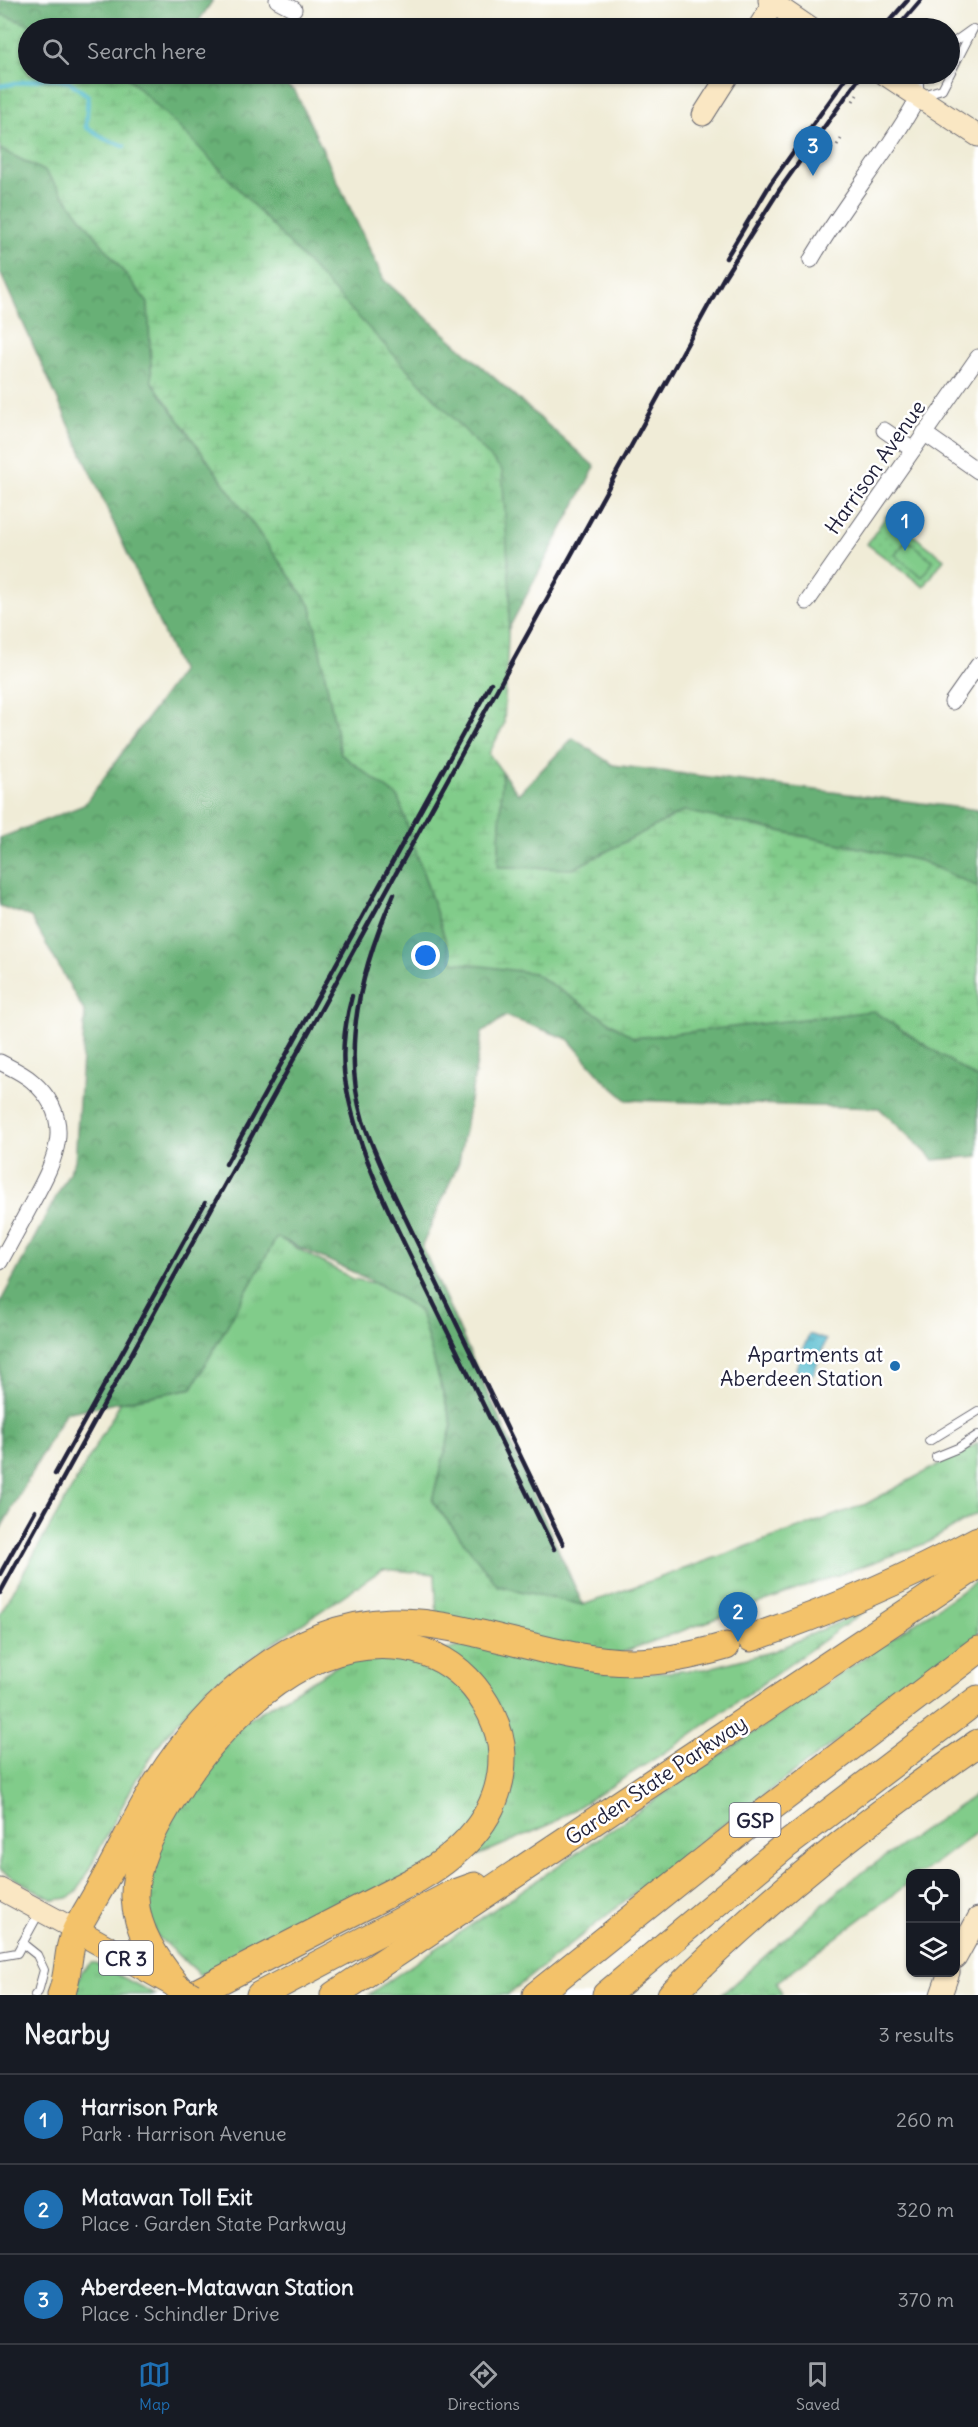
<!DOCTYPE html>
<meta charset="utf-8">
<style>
body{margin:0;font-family:Delius,sans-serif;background:#242831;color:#f1f3f6}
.controls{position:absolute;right:18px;bottom:18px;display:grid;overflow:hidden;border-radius:12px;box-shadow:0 2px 4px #0004}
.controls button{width:54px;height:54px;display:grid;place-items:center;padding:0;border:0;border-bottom:2px solid #363941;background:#171b24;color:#f1f3f6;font:30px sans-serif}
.you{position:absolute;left:426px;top:956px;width:21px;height:21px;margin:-15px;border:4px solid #fff;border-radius:50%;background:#1a73e8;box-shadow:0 0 0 9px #1a73e833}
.badge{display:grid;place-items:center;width:39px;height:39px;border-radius:50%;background:#1f6fb2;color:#fff;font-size:20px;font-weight:700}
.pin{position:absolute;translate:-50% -50px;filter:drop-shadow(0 2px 3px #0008)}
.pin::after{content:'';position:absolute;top:32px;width:21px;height:18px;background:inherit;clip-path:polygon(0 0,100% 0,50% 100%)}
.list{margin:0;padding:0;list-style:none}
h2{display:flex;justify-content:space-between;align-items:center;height:78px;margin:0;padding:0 24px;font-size:26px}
h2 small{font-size:20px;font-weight:400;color:#9ea1a6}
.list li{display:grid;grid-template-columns:39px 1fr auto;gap:18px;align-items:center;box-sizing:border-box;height:90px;padding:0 24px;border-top:2px solid #363941}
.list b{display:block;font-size:22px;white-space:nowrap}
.list p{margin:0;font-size:20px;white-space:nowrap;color:#9ea1a6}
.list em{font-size:20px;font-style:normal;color:#9ea1a6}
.icon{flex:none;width:33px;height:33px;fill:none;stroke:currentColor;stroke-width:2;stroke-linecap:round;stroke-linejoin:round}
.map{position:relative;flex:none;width:978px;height:1995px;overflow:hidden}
.search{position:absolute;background:#171b24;box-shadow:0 2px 4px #0004;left:18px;right:18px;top:18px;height:66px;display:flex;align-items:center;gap:15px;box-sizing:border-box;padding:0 21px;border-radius:33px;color:#9ea1a6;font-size:22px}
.sheet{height:348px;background:#171b24}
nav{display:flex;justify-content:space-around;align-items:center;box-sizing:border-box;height:84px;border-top:2px solid #363941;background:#171b24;font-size:16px;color:#9ea1a6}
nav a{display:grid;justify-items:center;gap:3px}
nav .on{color:#1f6fb2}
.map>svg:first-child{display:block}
.grass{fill:url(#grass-tufts);stroke:#527762;stroke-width:1.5}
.forest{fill:url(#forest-crowns);stroke:#456958;stroke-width:1.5}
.wetland{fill:url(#wetland-marsh);stroke:#527762;stroke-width:1.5}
.park{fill:url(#park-dots);stroke:#527762;stroke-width:1.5}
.pitch{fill:#81cc8a;stroke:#527762;stroke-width:1.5}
.water{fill:url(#water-ripples);stroke:#3a6e85;stroke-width:1.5}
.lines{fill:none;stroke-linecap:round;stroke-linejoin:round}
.stream{stroke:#52bbcf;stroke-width:4.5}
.lane-casing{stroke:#6a6972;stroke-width:10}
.street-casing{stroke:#6a6972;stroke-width:17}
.secondary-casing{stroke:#6a6972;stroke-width:23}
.primary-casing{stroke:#6a6972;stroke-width:26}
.highway-casing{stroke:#6a6972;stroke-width:29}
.path{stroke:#6a6972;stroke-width:3;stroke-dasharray:1.5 4.5;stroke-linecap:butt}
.lane{stroke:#fff;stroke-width:8}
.street{stroke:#fff;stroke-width:15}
.secondary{stroke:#fae7c3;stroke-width:21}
.primary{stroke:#f3c26a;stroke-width:24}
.highway{stroke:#f3c26a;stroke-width:27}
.rail{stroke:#22223b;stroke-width:4.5}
.primary-bridge-casing{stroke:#6a6972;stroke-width:26;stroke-linecap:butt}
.primary-bridge{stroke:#f3c26a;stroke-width:24}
.poi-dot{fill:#1f6fb2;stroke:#fff;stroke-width:2}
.labels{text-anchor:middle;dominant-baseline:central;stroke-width:5;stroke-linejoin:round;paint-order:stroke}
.shield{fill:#fff;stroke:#646476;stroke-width:1.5}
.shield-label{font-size:20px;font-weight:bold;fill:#22223b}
.street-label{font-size:21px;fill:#22223b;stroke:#fff}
.poi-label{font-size:21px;fill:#22223b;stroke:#fff;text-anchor:end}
</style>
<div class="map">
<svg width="978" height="1995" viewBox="0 0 978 1995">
<defs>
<pattern id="grass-tufts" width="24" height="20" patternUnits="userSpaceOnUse" patternTransform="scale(1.5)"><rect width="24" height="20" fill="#81cc8a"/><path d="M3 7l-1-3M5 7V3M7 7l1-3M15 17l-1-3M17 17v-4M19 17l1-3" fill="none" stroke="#6faf78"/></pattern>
<pattern id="forest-crowns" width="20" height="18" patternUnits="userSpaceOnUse" patternTransform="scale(1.5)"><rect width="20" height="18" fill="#68b076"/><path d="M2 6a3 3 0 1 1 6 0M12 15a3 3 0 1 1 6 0" fill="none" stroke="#558f62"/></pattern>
<pattern id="wetland-marsh" width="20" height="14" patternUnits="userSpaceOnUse" patternTransform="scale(1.5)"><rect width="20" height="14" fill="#81cc8a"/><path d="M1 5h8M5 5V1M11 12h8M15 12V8" fill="none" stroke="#6faf78"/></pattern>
<pattern id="park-dots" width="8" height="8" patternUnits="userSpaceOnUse" patternTransform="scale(1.5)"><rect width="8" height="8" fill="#81cc8a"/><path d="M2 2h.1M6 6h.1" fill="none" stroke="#6faf78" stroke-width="1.8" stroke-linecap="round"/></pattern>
<pattern id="water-ripples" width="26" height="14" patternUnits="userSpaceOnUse" patternTransform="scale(1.5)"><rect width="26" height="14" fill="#52bbcf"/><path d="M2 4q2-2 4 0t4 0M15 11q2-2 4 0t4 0" fill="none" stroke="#4498a9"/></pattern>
</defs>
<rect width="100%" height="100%" fill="#fff"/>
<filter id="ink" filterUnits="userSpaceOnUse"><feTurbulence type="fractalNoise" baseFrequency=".0167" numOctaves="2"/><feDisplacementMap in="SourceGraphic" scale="12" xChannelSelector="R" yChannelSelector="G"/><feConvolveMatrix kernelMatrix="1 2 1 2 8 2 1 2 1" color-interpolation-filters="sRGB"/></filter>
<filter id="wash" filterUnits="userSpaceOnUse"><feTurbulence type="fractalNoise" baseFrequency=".008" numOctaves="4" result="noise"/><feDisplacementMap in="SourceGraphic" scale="24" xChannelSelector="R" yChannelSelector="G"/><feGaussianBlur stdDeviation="1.35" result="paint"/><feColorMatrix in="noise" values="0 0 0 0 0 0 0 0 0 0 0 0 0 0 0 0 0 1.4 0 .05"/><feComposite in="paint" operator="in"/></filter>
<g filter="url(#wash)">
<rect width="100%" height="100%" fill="#f0ecd7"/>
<g class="grass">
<path d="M277 1237 353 1279 379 1284 420 1311 452 1425 432 1501 499 1586 583 1605 866 1504 978 1443V1513L927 1543 609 1657 437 1623 435 1574 383 1569 207 1688 163 1739 137 1778 77 1892 68 1898 53 1900 0 1870V1614L121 1402 192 1388Z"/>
<path d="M978 1580V1636L685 1853 507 1995H368Z"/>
<path d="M866 1610 675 1746 551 1824 200 1975 155 1934 142 1892 164 1826 242 1723 345 1661 416 1657 480 1642 652 1673 705 1669 774 1651Z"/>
<path d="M978 1793V1831L922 1873 910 1874V1882L777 1982 782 1995H721L851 1880Z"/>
<path d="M91 1963H96L156 1995H72L82 1971Z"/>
</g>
<g class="forest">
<path d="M0 0H213L194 28H38L0 14Z"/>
<path d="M124 74H266L295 91 384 280 595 467 508 630 510 593 193 141Z"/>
<path d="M0 149 45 171 148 303 152 382 311 606 341 754 398 797 453 962 534 973 634 1038 873 1011 978 1079V1156L934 1160 879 1108 627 1100 605 1081 568 1039 506 1016 482 1033 459 1162 422 1246 583 1605 498 1586 432 1501 452 1425 420 1311 379 1284 277 1237 192 1388 65 1413 0 1530V1303L75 1161 85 1013 31 917 0 906V838L84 805 181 672 0 272Z"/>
<path d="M573 738 613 765 978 810V887L921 861 684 811 573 869 498 867 502 772 518 794Z"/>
</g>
<path class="wetland" d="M0 14 38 28H28V74H124L193 141 502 470 510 593 504 724 489 754 502 772 498 867 573 869 684 811 921 861 978 887V1079L873 1011 634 1038 534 973 453 962 398 797 341 754 311 606 152 382 148 303 45 171 0 149Z"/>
<path class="park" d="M887 515 944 559 924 587 867 544Z"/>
<path class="pitch" d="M907 540 933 561 922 577 895 555Z"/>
<path class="water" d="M809 1334 826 1340 813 1375 805 1379 798 1375 796 1368Z"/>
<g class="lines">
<path class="stream" d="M0 86 48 78 70 82 88 96 86 127 105 139 124 146"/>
</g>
</g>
<g filter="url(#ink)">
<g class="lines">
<g class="lane-casing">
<g id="lane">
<path d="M950 45 971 30"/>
<path d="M919 74V96L942 89 973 29"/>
<path d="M929 1441 978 1411"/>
<path d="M936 1457 958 1448 978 1435"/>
<path d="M22 1943 37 1955 44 1970 38 1992 35 1995"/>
<path d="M0 1956 17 1953 40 1911"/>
</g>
</g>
<g class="street-casing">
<g id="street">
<path d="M277 0 294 9"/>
<path d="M811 260C844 203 888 153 919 96"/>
<path d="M884 430 913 450"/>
<path d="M924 433 978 471"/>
<path d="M807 602 978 357"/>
<path d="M952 702 978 665"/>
<path d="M0 1062C11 1068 23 1073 32 1081 76 1119 56 1159 33 1201 22 1222 11 1242 0 1262"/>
</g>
</g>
<g class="secondary-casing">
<g id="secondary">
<path d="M769 0 810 28"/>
<path d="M758 28 776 0"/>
<path d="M884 74 978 136"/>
<path d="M703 115 729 74"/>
<path d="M0 1889 76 1930"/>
<path d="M956 1958 978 1918"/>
<path d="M941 1995 949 1972"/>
</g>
</g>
<g class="primary-casing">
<path id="primary" d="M76 1930 176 1986"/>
</g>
<g class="highway-casing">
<g id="highway">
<path d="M751 1638C829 1612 905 1579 978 1540"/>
<path d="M177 1986C157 1961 136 1931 135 1897 134 1865 152 1832 168 1805 215 1728 295 1638 394 1646 422 1648 447 1659 467 1679 486 1699 501 1727 502 1755 503 1813 464 1852 417 1879L192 1995"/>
<path d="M61 1995C70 1974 66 1951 76 1930 85 1913 96 1896 105 1879 123 1847 138 1814 157 1783 208 1702 290 1626 391 1622 420 1621 448 1626 476 1633 527 1644 580 1662 632 1662 664 1662 695 1655 726 1646"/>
<path d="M260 1995 450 1895 475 1886"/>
<path d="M334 1995 978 1565"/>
<path d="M536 1995 756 1819 978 1650"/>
<path d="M606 1995 785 1846 978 1699"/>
<path d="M671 1995C764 1901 869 1818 978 1743"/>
</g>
</g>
<g class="path">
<path d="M853 101 857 95"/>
<path d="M837 145 841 139"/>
</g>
<use href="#lane" class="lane"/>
<use href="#street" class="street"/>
<use href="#secondary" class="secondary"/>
<use href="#primary" class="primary"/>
<use href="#highway" class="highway"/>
<g class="rail">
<path d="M883 28 908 0"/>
<path d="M897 28 921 0"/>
<path d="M726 258 771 183 849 74"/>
<path d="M394 894C363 963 340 1046 363 1121 370 1141 379 1161 387 1180L563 1544"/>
<path d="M352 996C344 1026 340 1059 347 1090 361 1163 398 1230 430 1296 471 1380 513 1465 554 1549"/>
<path d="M226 1164 491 683"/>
<path d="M55 1474 205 1203"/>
<path d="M0 1574 35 1511"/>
<path d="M0 1593 723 279 780 189 862 74"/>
</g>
<g class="primary-bridge-casing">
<path id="primary-bridge" d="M177 1986 193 1995"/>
</g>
<use href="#primary-bridge" class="primary-bridge"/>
</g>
</g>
<circle class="poi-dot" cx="895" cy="1366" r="6"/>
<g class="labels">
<g class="shield">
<rect x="729.5" y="1803" width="51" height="34" rx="4.5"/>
<rect x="99" y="1941" width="54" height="34" rx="4.5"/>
</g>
<g class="shield-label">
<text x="755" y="1820">GSP</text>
<text x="126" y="1958">CR 3</text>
</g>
<g class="street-label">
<text transform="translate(875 467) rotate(-55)">Harrison Avenue</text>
<text transform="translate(656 1780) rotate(-34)">Garden State Parkway</text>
</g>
<g class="poi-label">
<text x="883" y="1354">Apartments at<tspan x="883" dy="24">Aberdeen Station</tspan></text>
</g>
</g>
</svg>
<div class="controls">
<button><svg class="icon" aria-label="locate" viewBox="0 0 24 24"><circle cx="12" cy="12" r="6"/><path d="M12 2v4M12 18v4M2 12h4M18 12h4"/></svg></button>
<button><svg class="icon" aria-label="layers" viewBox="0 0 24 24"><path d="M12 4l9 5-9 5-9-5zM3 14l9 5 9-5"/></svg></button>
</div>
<div class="you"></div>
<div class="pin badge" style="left:905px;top:551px">1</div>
<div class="pin badge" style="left:738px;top:1642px">2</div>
<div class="pin badge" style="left:813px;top:176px">3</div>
<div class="search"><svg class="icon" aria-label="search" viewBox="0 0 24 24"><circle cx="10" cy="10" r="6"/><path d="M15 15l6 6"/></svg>Search here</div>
</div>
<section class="sheet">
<h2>Nearby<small>3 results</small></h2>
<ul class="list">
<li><span class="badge">1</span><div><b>Harrison Park</b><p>Park · Harrison Avenue</p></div><em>260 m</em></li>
<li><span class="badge">2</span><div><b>Matawan Toll Exit</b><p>Place · Garden State Parkway</p></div><em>320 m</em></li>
<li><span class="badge">3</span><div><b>Aberdeen-Matawan Station</b><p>Place · Schindler Drive</p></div><em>370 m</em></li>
</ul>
</section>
<nav>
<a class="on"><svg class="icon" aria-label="map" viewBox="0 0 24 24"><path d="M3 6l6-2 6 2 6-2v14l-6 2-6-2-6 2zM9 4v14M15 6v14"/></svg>Map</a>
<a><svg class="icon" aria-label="directions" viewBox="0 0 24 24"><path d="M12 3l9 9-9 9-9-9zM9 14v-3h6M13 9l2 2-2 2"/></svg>Directions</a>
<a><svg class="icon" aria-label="saved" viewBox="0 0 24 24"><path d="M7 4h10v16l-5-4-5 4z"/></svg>Saved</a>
</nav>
